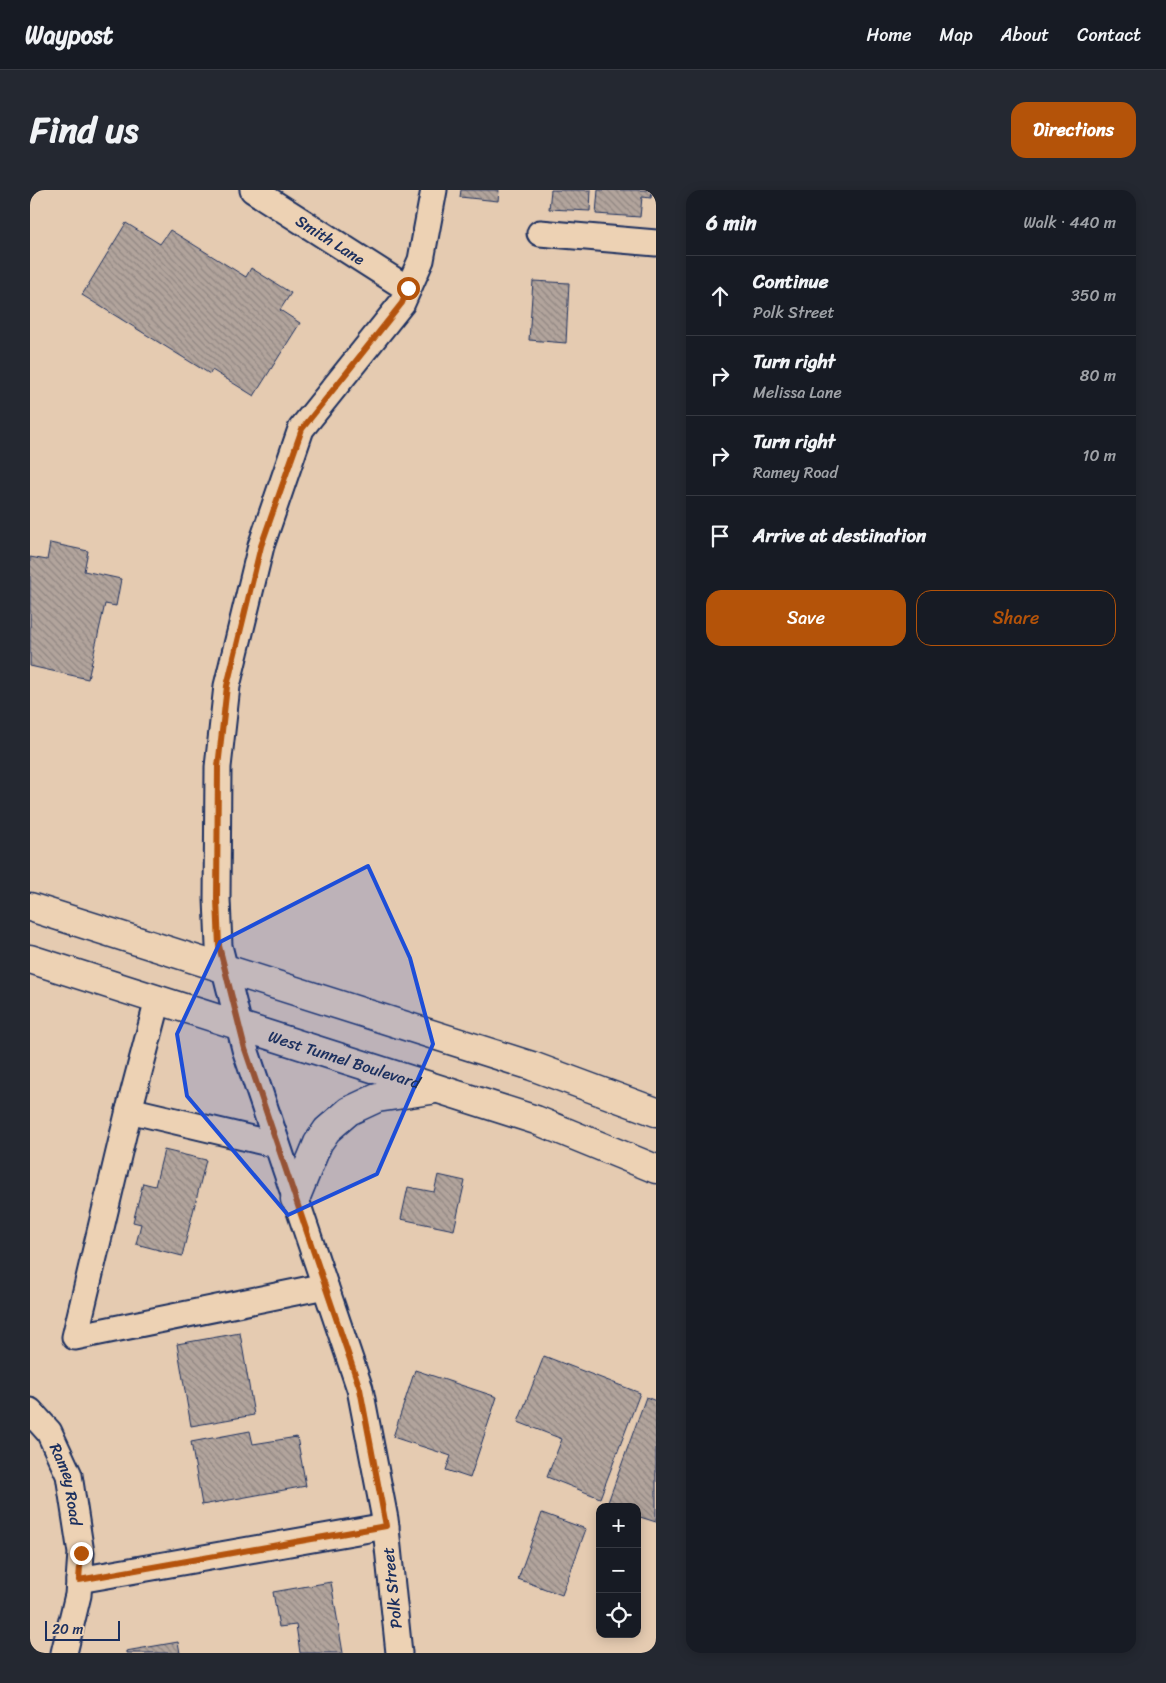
<!DOCTYPE html>
<meta charset="utf-8">
<style>
body{margin:0;font-family:Sriracha,sans-serif;background:#242831;color:#f1f3f6}
.controls{position:absolute;right:15px;bottom:15px;display:grid;overflow:hidden;border-radius:10px;box-shadow:0 2px 12px #0003}
.controls button{width:45px;height:45px;display:grid;place-items:center;padding:0;border:0;border-bottom:1px solid #363941;background:#171b24;color:#f1f3f6;font:25px sans-serif}
.scale{position:absolute;left:15px;bottom:12px;width:75px;box-sizing:border-box;padding-left:5px;border:2px solid #1b2f5e;border-top:0;font-size:14px;line-height:18px;white-space:nowrap;color:#1b2f5e;-webkit-text-stroke:4px #edd2b4;paint-order:stroke}
.stop{position:absolute;width:15px;height:15px;margin:-11px;border:4px solid #b45309;border-radius:50%;background:#fff}
.stop.end{background:#b45309;border-color:#fff;box-shadow:0 1px 5px #0008}
.list{margin:0;padding:0;list-style:none}
h2{display:flex;justify-content:space-between;align-items:center;height:65px;margin:0;padding:0 20px;font-size:21px}
h2 small{font-size:16px;font-weight:400;color:#9ea1a6}
.list li{display:grid;grid-template-columns:32px 1fr auto;gap:15px;align-items:center;box-sizing:border-box;height:80px;padding:0 20px;border-top:1px solid #363941}
.list b{display:block;font-size:19px;white-space:nowrap}
.list p{margin:0;font-size:16px;white-space:nowrap;color:#9ea1a6}
.list em{font-size:16px;font-style:normal;color:#9ea1a6}
.actions{display:flex;gap:10px;padding:15px 20px}
.actions a{flex:1;padding:11px 0;border:1px solid #b45309;border-radius:15px;text-align:center;font-size:18px;color:#b45309}
.actions .main{background:#b45309;color:#fff}
.icon{flex:none;width:28px;height:28px;fill:none;stroke:currentColor;stroke-width:2;stroke-linecap:round;stroke-linejoin:round}
.map{position:relative;flex:none;width:626px;height:1463px;overflow:hidden;border-radius:15px}
header{display:flex;align-items:center;gap:30px;box-sizing:border-box;height:70px;padding:0 25px;background:#171b24;border-bottom:1px solid #363941}
header strong{font-size:24px}
nav{display:flex;gap:28px;margin-inline-start:auto;font-size:18px}
.intro{display:flex;align-items:center;justify-content:space-between;box-sizing:border-box;height:120px;padding:0 30px}
h1{margin:0;font-size:35px}
.button{padding:12px 22px;border-radius:15px;background:#b45309;color:#fff;font-size:18px;font-weight:700}
main{display:flex;gap:30px;padding:0 30px}
aside{flex:1;background:#171b24;border-radius:15px;box-shadow:0 2px 12px #0003}
.map>svg:first-child{display:block}
.building{fill:url(#building-back-hatch);stroke:#1b2f5e}
.lines{fill:none;stroke-linecap:round;stroke-linejoin:round}
.minor-casing{stroke:#1b2f5e;stroke-width:29}
.major-casing{stroke:#1b2f5e;stroke-width:31}
.minor{stroke:#edd2b4;stroke-width:25}
.major{stroke:#edd2b4;stroke-width:28}
.route{stroke:#b45309;stroke-width:6}
.marked{fill:#1d4ed8;fill-opacity:0.2;stroke:#1d4ed8;stroke-width:4;stroke-linejoin:round}
.labels{text-anchor:middle;dominant-baseline:central;stroke-width:4.5;stroke-linejoin:round;paint-order:stroke}
.street-label{font-size:16px;fill:#1b2f5e;stroke:#edd2b4}
</style>
<header>
<strong>Waypost</strong>
<nav><a>Home</a><a>Map</a><a>About</a><a>Contact</a></nav>
</header>
<div class="intro"><h1>Find us</h1><a class="button">Directions</a></div>
<main>
<div class="map">
<svg width="626" height="1463" viewBox="0 0 626 1463">
<defs>
<pattern id="building-back-hatch" width="6" height="6" patternUnits="userSpaceOnUse" patternTransform="scale(1.25)"><rect width="6" height="6" fill="#b2a49c"/><path d="M-1 5l2 2M0 0l6 6M5-1l2 2" fill="none" stroke="#908682"/></pattern>
</defs>
<rect width="100%" height="100%" fill="#e5cbb1"/>
<filter id="ink" filterUnits="userSpaceOnUse"><feTurbulence type="fractalNoise" baseFrequency=".02" numOctaves="2"/><feDisplacementMap in="SourceGraphic" scale="10" xChannelSelector="R" yChannelSelector="G"/><feConvolveMatrix kernelMatrix="1 2 1 2 8 2 1 2 1" color-interpolation-filters="sRGB"/></filter>
<g filter="url(#ink)">
<g class="building">
<path d="M431 0H469L468 11 430 7Z"/>
<path d="M521 0H561L560 21 519 19Z"/>
<path d="M568 0H622L621 8 612 7 610 27 566 24Z"/>
<path d="M96 33 130 54 140 40 216 87 221 78 261 103 250 120 270 133 224 206 182 180 180 184 52 105Z"/>
<path d="M503 91 539 93 536 153 499 150Z"/>
<path d="M20 353 58 361 54 381 91 389 86 416 75 414 58 489 0 476V367L17 370Z"/>
<path d="M134 960 176 970 152 1066 106 1054 111 1034 103 1032 113 993 125 996Z"/>
<path d="M408 985 435 991 424 1040 371 1029 378 997 404 1002Z"/>
<path d="M210 1143 224 1225 161 1236 147 1154Z"/>
<path d="M514 1166 610 1203 570 1308 517 1287 532 1249 488 1232Z"/>
<path d="M385 1180 467 1207 440 1288 416 1280 421 1266 363 1247Z"/>
<path d="M616 1207 626 1211V1332L607 1326V1317L577 1315Z"/>
<path d="M220 1241 223 1254 267 1247 276 1296 172 1315 161 1252Z"/>
<path d="M512 1323 556 1339 532 1405 488 1389Z"/>
<path d="M301 1392 313 1463H270L266 1435 249 1437 243 1402Z"/>
<path d="M148 1452 150 1463H96V1461Z"/>
</g>
<g class="lines">
<g class="minor-casing">
<g id="minor">
<path id="s1" d="M223 0 378 99"/>
<path d="M510 43 626 53"/>
<path d="M128 810 99 920 45 1147 295 1096"/>
<path d="M99 920 247 955"/>
<path id="s2" d="M0 1221 19 1242 39 1285 51 1363 48 1405 34 1463"/>
<path d="M49 1390 356 1336"/>
<path d="M369 1463 355 1329 330 1199 215 859 189 756 187 709 188 577 197 496 231 356 271 239 372 113 391 70 404 0"/>
</g>
</g>
<g class="major-casing">
<g id="major">
<path d="M0 717 502 876 626 922"/>
<path id="s3" d="M0 769 506 930 626 979"/>
<path d="M265 1009 288 953 297 940 319 921 347 908 401 900"/>
</g>
</g>
<use href="#minor" class="minor"/>
<use href="#major" class="major"/>
</g>
</g>
<g class="lines" filter="url(#ink)">
<path class="route" d="M51 1363 49 1390 356 1336 330 1199 215 859 189 756 187 709 188 577 197 496 231 356 272 239 372 113 378 98"/>
</g>
<path class="marked" d="M338 676 380 768 403 854 347 984 258 1025 157 906 147 844 190 752Z"/>
<g class="labels">
<g class="street-label">
<text stroke="none"><textPath href="#s1" startOffset="92">Smith Lane</textPath></text>
<text stroke="none"><textPath href="#s3" startOffset="330">West Tunnel Boulevard</textPath></text>
<text stroke="none"><textPath href="#s2" startOffset="84">Ramey Road</textPath></text>
<text transform="translate(362 1398) rotate(-96)">Polk Street</text>
</g>
</g>
</svg>
<div class="controls">
<button>+</button>
<button>−</button>
<button><svg class="icon" aria-label="locate" viewBox="0 0 24 24"><circle cx="12" cy="12" r="6"/><path d="M12 2v4M12 18v4M2 12h4M18 12h4"/></svg></button>
</div>
<div class="scale">20 m</div>
<div class="stop" style="left:378px;top:98px"></div>
<div class="stop end" style="left:51px;top:1363px"></div>
</div>
<aside>
<h2>6 min<small>Walk · 440 m</small></h2>
<ul class="list">
<li><svg class="icon" aria-label="ahead" viewBox="0 0 24 24"><path d="M12 20V5M6 11l6-6 6 6"/></svg><div><b>Continue</b><p>Polk Street</p></div><em>350 m</em></li>
<li><svg class="icon" aria-label="right" viewBox="0 0 24 24"><path d="M7 20v-9h11M14 6l5 5-5 5"/></svg><div><b>Turn right</b><p>Melissa Lane</p></div><em>80 m</em></li>
<li><svg class="icon" aria-label="right" viewBox="0 0 24 24"><path d="M7 20v-9h11M14 6l5 5-5 5"/></svg><div><b>Turn right</b><p>Ramey Road</p></div><em>10 m</em></li>
<li><svg class="icon" aria-label="arrive" viewBox="0 0 24 24"><path d="M6 21V4h12l-3 4 3 4H6"/></svg><div><b>Arrive at destination</b></div></li>
</ul>
<div class="actions"><a class="main">Save</a><a>Share</a></div>
</aside>
</main>
